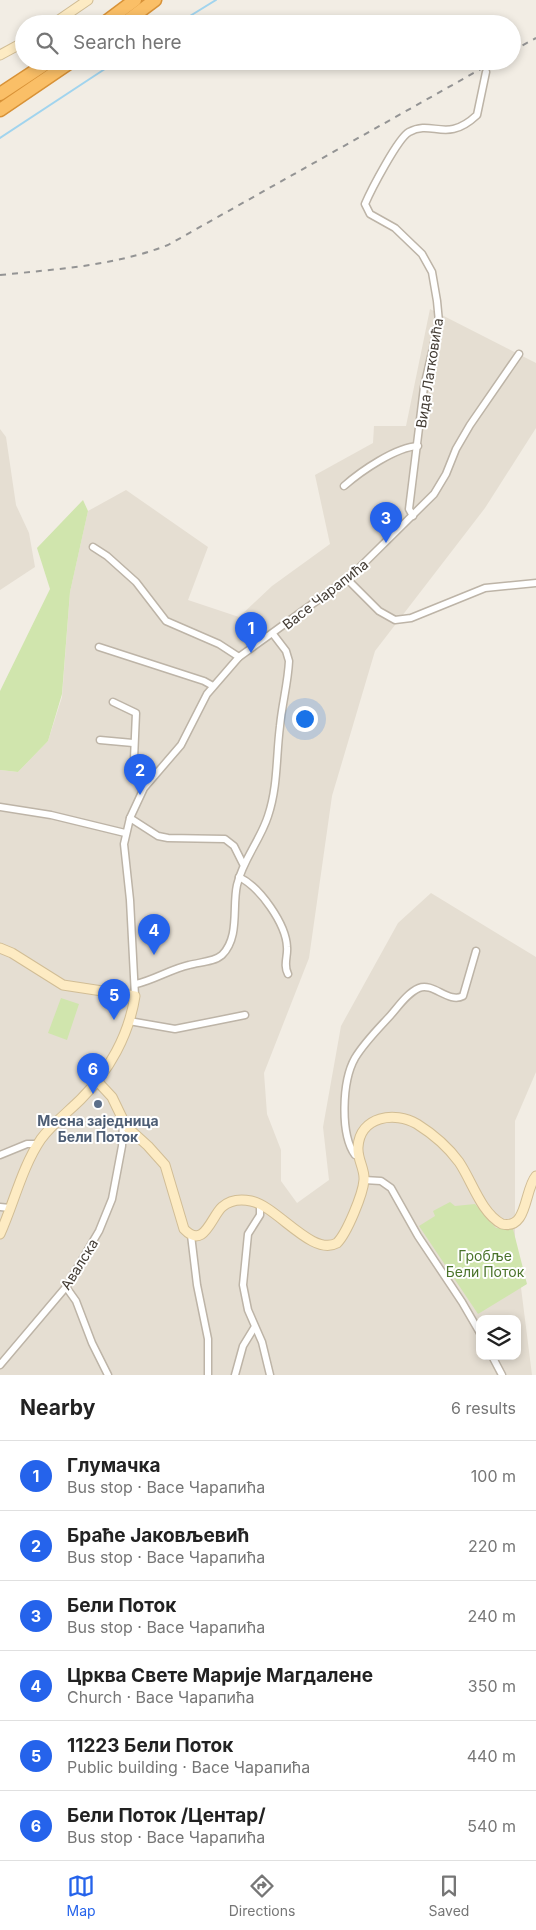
<!DOCTYPE html>
<meta charset="utf-8">
<style>
body{margin:0;font-family:Inter,sans-serif;background:#f6f6f6;color:#222}
.controls{position:absolute;right:15px;bottom:15px;display:grid;overflow:hidden;border-radius:10px;box-shadow:0 2px 8px #0003}
.controls button{width:45px;height:45px;display:grid;place-items:center;padding:0;border:0;border-bottom:1px solid #e0e0e0;background:#fff;color:#222;font:25px sans-serif}
.you{position:absolute;left:304px;top:718px;width:18px;height:18px;margin:-12px;border:4px solid #fff;border-radius:50%;background:#1a73e8;box-shadow:0 0 0 8px #1a73e833}
.badge{display:grid;place-items:center;width:32px;height:32px;border-radius:50%;background:#2563eb;color:#fff;font-size:16px;font-weight:700}
.pin{position:absolute;translate:-50% -41px;filter:drop-shadow(0 1px 2px #0008)}
.pin::after{content:'';position:absolute;top:26px;width:18px;height:15px;background:inherit;clip-path:polygon(0 0,100% 0,50% 100%)}
.list{margin:0;padding:0;list-style:none}
h2{display:flex;justify-content:space-between;align-items:center;height:65px;margin:0;padding:0 20px;font-size:21px}
h2 small{font-size:16px;font-weight:400;color:#767676}
.list li{display:grid;grid-template-columns:32px 1fr auto;gap:15px;align-items:center;box-sizing:border-box;height:70px;padding:0 20px;border-top:1px solid #e0e0e0}
.list b{display:block;font-size:19px;white-space:nowrap}
.list p{margin:0;font-size:16px;white-space:nowrap;color:#767676}
.list em{font-size:16px;font-style:normal;color:#767676}
.icon{flex:none;width:28px;height:28px;fill:none;stroke:currentColor;stroke-width:2;stroke-linecap:round;stroke-linejoin:round}
.map{position:relative;flex:none;width:536px;height:1375px;overflow:hidden}
.search{position:absolute;background:#fff;box-shadow:0 2px 8px #0003;left:15px;right:15px;top:15px;height:55px;display:flex;align-items:center;gap:12px;box-sizing:border-box;padding:0 18px;border-radius:28px;color:#767676;font-size:19px}
.sheet{height:485px;background:#fff}
nav{display:flex;justify-content:space-around;align-items:center;box-sizing:border-box;height:70px;border-top:1px solid #e0e0e0;background:#fff;font-size:14px;color:#767676}
nav a{display:grid;justify-items:center;gap:2px}
nav .on{color:#2563eb}
.map>svg:first-child{display:block}
.residential{fill:#e5ded2;fill-rule:evenodd}
.green{fill:#d0e5ad}
.lines{fill:none;stroke-linecap:round;stroke-linejoin:round}
.stream{stroke:#a1d4ee;stroke-width:2}
.street-casing{stroke:#bdb4a7;stroke-width:9}
.secondary-casing{stroke:#d1bd95;stroke-width:11}
.highway-casing{stroke:#d89237;stroke-width:15}
.street{stroke:#fff;stroke-width:6}
.secondary{stroke:#fdebc3;stroke-width:9}
.highway{stroke:#fabf67;stroke-width:12}
.rail{stroke:#949494;stroke-width:2;stroke-dasharray:6 6;stroke-linecap:butt}
.service-dot{fill:#5c6f8a;stroke:#fff;stroke-width:2}
.labels{text-anchor:middle;dominant-baseline:central;stroke-width:4;stroke-linejoin:round;paint-order:stroke}
.street-label{font-size:14px;fill:#433c34;stroke:#fff}
.service-label{font-size:14px;font-weight:bold;fill:#4e5e75;stroke:#fff}
.park-label{font-size:14px;fill:#4a732a;stroke:#fff}
</style>
<div class="map">
<svg width="536" height="1375" viewBox="0 0 536 1375">
<rect width="100%" height="100%" fill="#f2ede4"/>
<g class="residential">
<path d="M430 309 536 363V428L485 508 375 651 332 796 309 958 264 1073 267 1114 281 1150V1181L297 1203 329 1180 323 1127 341 1026 398 923 431 893 536 957V1072L515 1121V1240L532 1375H0V770L18 772 48 741 62 697 70 592 88 511 126 490 208 547 188 600 239 617 272 586 330 544 315 475 373 443 374 426H406ZM480 1319H517V1356H480Z"/>
<path d="M0 429 6 437 16 505 29 533 35 567 0 590Z"/>
</g>
<g class="green">
<path d="M83 500 88 511 70 592 62 694 48 741 18 772 0 770V691L50 589 37 548Z"/>
<path d="M61 998 79 1004 67 1040 48 1033Z"/>
<path d="M450 1202 455 1206 475 1204 496 1228 513 1229 527 1284 478 1314 419 1226 435 1216 433 1211Z"/>
</g>
<g class="lines">
<g class="stream">
<path d="M177 24 216 0"/>
<path d="M0 138 117 61"/>
</g>
<g class="street-casing">
<g id="street">
<path d="M344 486C361 471 396 447 418 446"/>
<path d="M413 516 409 509 424 387 439 322 437 301 432 272 422 254 395 228 370 214 365 204C371 190 398 138 409 132 433 119 446 144 477 115L486 72"/>
<path d="M93 547 107 556 136 582 166 621 219 644 239 657"/>
<path d="M347 579 379 611 395 620 411 618 485 588 536 583"/>
<path d="M99 647 204 681 213 686"/>
<path d="M113 702 136 713 134 759 146 784"/>
<path d="M100 740 133 743"/>
<path d="M0 807 51 815 125 833"/>
<path d="M130 818 158 836 168 838 225 839 234 846 243 864"/>
<path d="M239 877C260 887 286 924 287 947 288 956 283 965 288 974"/>
<path d="M136 984C154 980 171 969 189 965 200 962 214 962 222 955 240 937 232 907 237 885 243 859 260 841 268 816 278 786 276 757 280 726 282 704 288 683 289 661L286 651 273 634"/>
<path d="M135 996 130 900 124 844 130 818 144 788 181 745 207 694 239 657 351 576 434 494 446 474 456 449 470 425 519 354"/>
<path d="M129 1021 175 1029 245 1015"/>
<path d="M0 1155 27 1144H38"/>
<path d="M359 1156 355 1155C340 1134 342 1081 355 1058 364 1043 377 1030 389 1017 398 1007 407 993 419 988 433 982 449 1004 463 996L476 951"/>
<path d="M364 1180 381 1181 391 1188 418 1236 462 1302 480 1333"/>
<path d="M260 1204V1215L248 1234 243 1285 248 1310 262 1342 270 1375"/>
<path d="M0 1207 10 1208"/>
<path d="M191 1235 197 1285 208 1339V1375"/>
<path d="M66 1287 76 1301 92 1343 108 1375"/>
<path d="M492 1356 502 1375"/>
<path d="M0 1365 66 1287 99 1231 112 1199 122 1146 123 1122"/>
<path d="M235 1375 243 1346 254 1328"/>
</g>
</g>
<g class="secondary-casing">
<g id="secondary">
<path d="M53 24 88 0"/>
<path d="M0 55 24 42"/>
<path d="M0 948 12 953 63 985 135 996C129 1035 109 1071 81 1099 68 1112 52 1124 41 1139 22 1167 14 1203 0 1234"/>
<path d="M98 1082 112 1097 126 1126 148 1146 165 1165 184 1229C204 1250 211 1217 222 1207 230 1200 241 1199 251 1201 277 1206 312 1257 337 1243 347 1233 363 1194 364 1180 365 1169 357 1159 358 1147 360 1116 395 1111 417 1124 433 1134 448 1147 459 1162 472 1181 481 1213 502 1224 528 1230 524 1190 536 1176"/>
</g>
</g>
<g class="highway-casing">
<g id="highway">
<path d="M103 24 135 0"/>
<path d="M123 24 155 0"/>
<path d="M0 94 50 61"/>
<path d="M0 110 72 61"/>
</g>
</g>
<use href="#street" class="street"/>
<use href="#secondary" class="secondary"/>
<use href="#highway" class="highway"/>
<g class="rail">
<path d="M512 51 536 38"/>
<path d="M0 275C58 269 114 266 168 245L495 61"/>
</g>
</g>
<circle class="service-dot" cx="98" cy="1104" r="5"/>
<g class="labels">
<g class="street-label">
<text transform="translate(429 373) rotate(-81)">Вида Латковића</text>
<text transform="translate(325 594) rotate(-38)">Васе Чарапића</text>
<text transform="translate(79 1264) rotate(-58)">Авалска</text>
</g>
<g class="service-label">
<text x="98" y="1120">Месна заједница<tspan x="98" dy="16">Бели Поток</tspan></text>
</g>
<g class="park-label">
<text x="485" y="1255">Гробље<tspan x="485" dy="16">Бели Поток</tspan></text>
</g>
</g>
</svg>
<div class="controls">
<button><svg class="icon" aria-label="layers" viewBox="0 0 24 24"><path d="M12 4l9 5-9 5-9-5zM3 14l9 5 9-5"/></svg></button>
</div>
<div class="you"></div>
<div class="pin badge" style="left:251px;top:653px">1</div>
<div class="pin badge" style="left:140px;top:795px">2</div>
<div class="pin badge" style="left:386px;top:543px">3</div>
<div class="pin badge" style="left:154px;top:955px">4</div>
<div class="pin badge" style="left:114px;top:1020px">5</div>
<div class="pin badge" style="left:93px;top:1094px">6</div>
<div class="search"><svg class="icon" aria-label="search" viewBox="0 0 24 24"><circle cx="10" cy="10" r="6"/><path d="M15 15l6 6"/></svg>Search here</div>
</div>
<section class="sheet">
<h2>Nearby<small>6 results</small></h2>
<ul class="list">
<li><span class="badge">1</span><div><b>Глумачка</b><p>Bus stop · Васе Чарапића</p></div><em>100 m</em></li>
<li><span class="badge">2</span><div><b>Браће Јаковљевић</b><p>Bus stop · Васе Чарапића</p></div><em>220 m</em></li>
<li><span class="badge">3</span><div><b>Бели Поток</b><p>Bus stop · Васе Чарапића</p></div><em>240 m</em></li>
<li><span class="badge">4</span><div><b>Црква Свете Марије Магдалене</b><p>Church · Васе Чарапића</p></div><em>350 m</em></li>
<li><span class="badge">5</span><div><b>11223 Бели Поток</b><p>Public building · Васе Чарапића</p></div><em>440 m</em></li>
<li><span class="badge">6</span><div><b>Бели Поток /Центар/</b><p>Bus stop · Васе Чарапића</p></div><em>540 m</em></li>
</ul>
</section>
<nav>
<a class="on"><svg class="icon" aria-label="map" viewBox="0 0 24 24"><path d="M3 6l6-2 6 2 6-2v14l-6 2-6-2-6 2zM9 4v14M15 6v14"/></svg>Map</a>
<a><svg class="icon" aria-label="directions" viewBox="0 0 24 24"><path d="M12 3l9 9-9 9-9-9zM9 14v-3h6M13 9l2 2-2 2"/></svg>Directions</a>
<a><svg class="icon" aria-label="saved" viewBox="0 0 24 24"><path d="M7 4h10v16l-5-4-5 4z"/></svg>Saved</a>
</nav>
